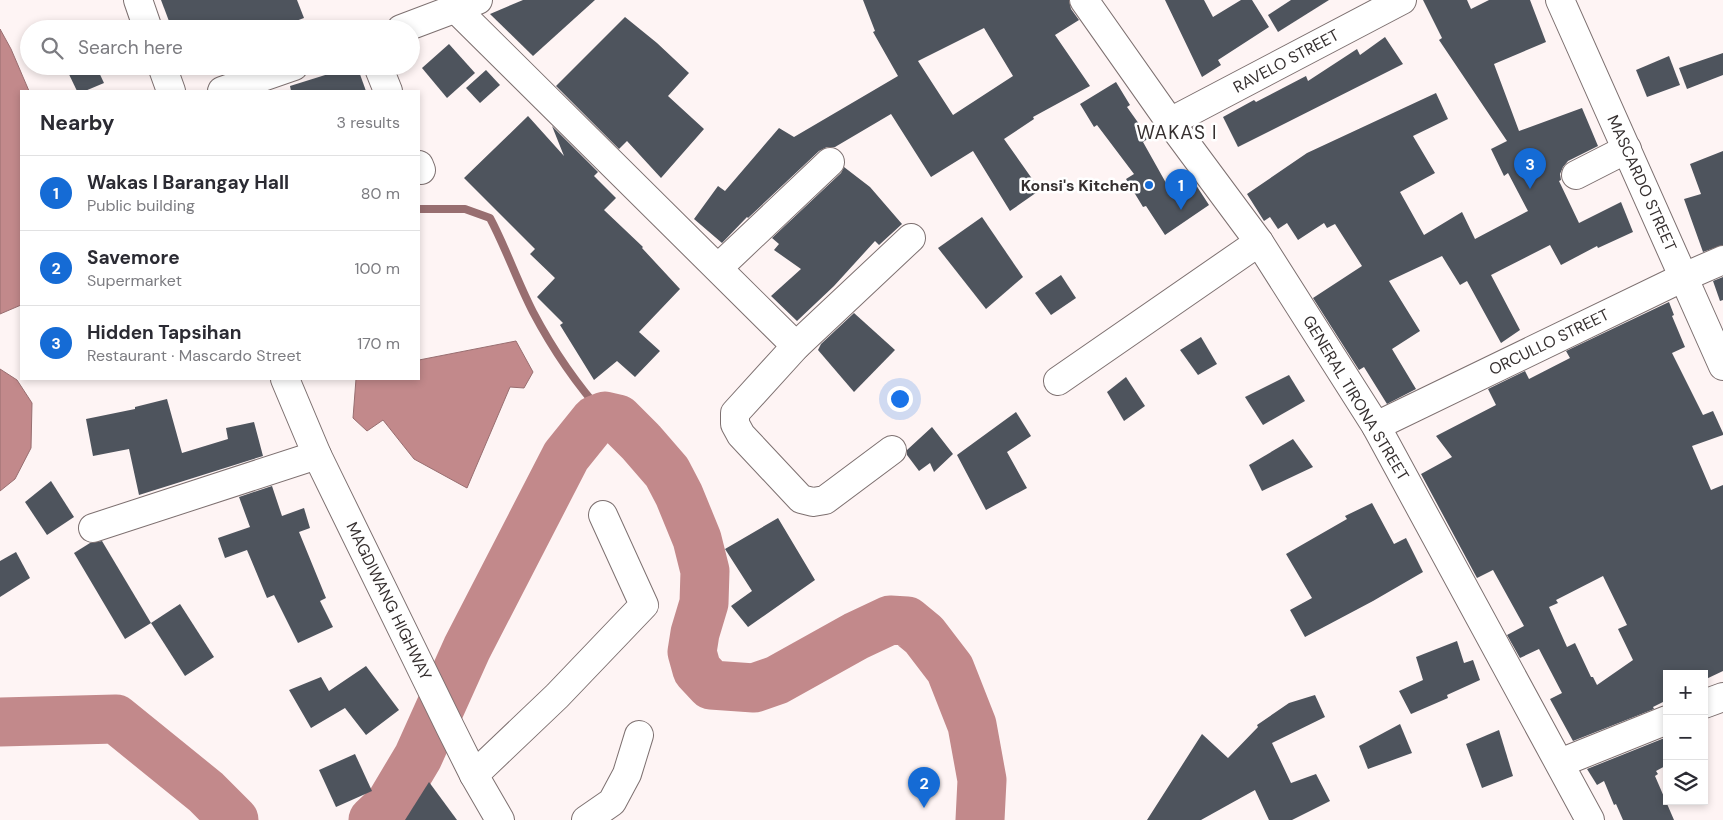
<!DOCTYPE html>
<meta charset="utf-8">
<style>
body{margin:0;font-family:"DM Sans",sans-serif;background:#f7f7f7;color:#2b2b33}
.controls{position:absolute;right:15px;bottom:15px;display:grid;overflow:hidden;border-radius:0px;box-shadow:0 2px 8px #0003}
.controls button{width:45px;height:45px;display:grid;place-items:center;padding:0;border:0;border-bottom:1px solid #e1e1e2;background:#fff;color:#2b2b33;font:25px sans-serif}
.you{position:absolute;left:899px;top:398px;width:18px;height:18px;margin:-12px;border:4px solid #fff;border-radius:50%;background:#1a73e8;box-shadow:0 0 0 8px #1a73e833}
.badge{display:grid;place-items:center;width:32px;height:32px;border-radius:50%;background:#156bd5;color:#fff;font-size:16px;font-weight:700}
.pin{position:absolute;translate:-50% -41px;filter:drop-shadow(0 1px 2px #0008)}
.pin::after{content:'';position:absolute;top:26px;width:18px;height:15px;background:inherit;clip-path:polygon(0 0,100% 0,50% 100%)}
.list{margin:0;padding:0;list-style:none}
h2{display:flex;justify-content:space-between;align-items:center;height:65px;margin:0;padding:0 20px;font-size:21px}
h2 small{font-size:16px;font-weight:400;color:#7c7c81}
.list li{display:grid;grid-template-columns:32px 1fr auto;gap:15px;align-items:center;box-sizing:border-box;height:75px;padding:0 20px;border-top:1px solid #e1e1e2}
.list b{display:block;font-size:19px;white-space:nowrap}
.list p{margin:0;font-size:16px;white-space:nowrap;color:#7c7c81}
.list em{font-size:16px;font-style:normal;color:#7c7c81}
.icon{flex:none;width:28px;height:28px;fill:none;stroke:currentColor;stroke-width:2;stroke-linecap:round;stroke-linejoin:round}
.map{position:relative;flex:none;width:1723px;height:820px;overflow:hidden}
.search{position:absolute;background:#fff;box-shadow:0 2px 8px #0003;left:20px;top:20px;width:400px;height:55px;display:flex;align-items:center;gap:12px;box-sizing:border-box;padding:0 18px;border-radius:28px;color:#7c7c81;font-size:19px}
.panel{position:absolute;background:#fff;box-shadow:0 2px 8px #0003;left:20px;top:90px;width:400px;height:290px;border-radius:0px}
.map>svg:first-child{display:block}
.water{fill:#c2898b;stroke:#986e70}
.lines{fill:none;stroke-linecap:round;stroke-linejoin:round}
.stream{stroke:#986e70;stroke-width:8}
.river{stroke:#c2898b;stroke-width:49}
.building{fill:#4e545d;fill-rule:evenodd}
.minor-casing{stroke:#7d7070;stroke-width:30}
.major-casing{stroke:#7d7070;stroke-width:30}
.minor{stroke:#fff;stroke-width:28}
.major{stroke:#fff;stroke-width:28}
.poi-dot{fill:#156bd5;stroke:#fff;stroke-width:2}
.labels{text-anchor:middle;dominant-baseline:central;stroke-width:5;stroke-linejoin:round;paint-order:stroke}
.street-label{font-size:16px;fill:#363030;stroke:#fff}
.poi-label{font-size:16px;font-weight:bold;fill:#363030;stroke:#fff;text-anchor:end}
.quarter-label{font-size:19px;letter-spacing:1px;fill:#363030;stroke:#fff}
</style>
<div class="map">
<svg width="1723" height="820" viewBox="0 0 1723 820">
<rect width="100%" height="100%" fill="#fef4f4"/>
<g class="water">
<path d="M0 29 11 49 29 91H21V305L0 314Z"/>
<path d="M516 341 533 372 524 388 510 387 467 488 414 459 383 420 367 431 353 418 356 379H419V360Z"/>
<path d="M0 369 17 380 32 403 31 448 15 479 0 491Z"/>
</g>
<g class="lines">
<path class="stream" d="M419 209H465L490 218C506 248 517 281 533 312 552 348 578 386 605 416"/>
<g class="river">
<path d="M0 722 116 719 206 792 234 820"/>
<path d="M373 820 390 804 418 757 467 648 566 456 595 420 605 416 618 419 641 442 667 472 679 495 697 539 705 571 704 603 695 633 692 652 697 670 711 685 754 688 777 680 856 636 890 620 907 621 924 635 950 669 972 725 982 780 980 820"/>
</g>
</g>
<g class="building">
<path d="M161 0H297L304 18 274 29H172Z"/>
<path d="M523 0H595L533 56 490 14Z"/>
<path d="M863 0H1069L1071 9 1079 20 1055 35 1090 86 1033 117 1034 119 1004 139 1040 190 1010 211 973 151 931 177 891 114 835 147H827L819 151 748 218 747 217 722 243 694 219 718 186 725 191 779 128 794 137 898 76 873 32 875 31ZM984 28 1013 76 953 115 918 61Z"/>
<path d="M1165 0H1204L1213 17 1241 0H1252L1269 27 1218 60 1221 65 1202 77Z"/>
<path d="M1291 0H1329L1278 32 1268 15Z"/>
<path d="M1423 0H1467L1471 9 1489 0H1530L1546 42 1494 64 1519 131 1582 108 1598 146 1568 161 1563 167 1560 174 1561 180 1559 181 1579 223 1621 202 1633 232 1598 248 1597 246 1561 265 1550 245 1491 275 1520 330 1501 343 1467 281 1460 285 1442 256 1389 281 1420 331 1392 349 1416 389 1387 404 1364 367 1359 370 1313 298 1362 266 1335 224 1327 228 1324 223 1298 240 1287 223 1278 229 1270 217 1264 221 1247 194 1307 153 1436 93 1448 119 1413 136 1435 173 1400 192 1424 235 1462 212 1475 239 1528 211 1508 173 1504 176 1491 149 1507 141 1439 40 1442 38Z"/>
<path d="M625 17 657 43 689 73 668 96 704 129 661 178 627 141 619 149 556 86Z"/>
<path d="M1385 37 1403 64 1238 147 1223 117 1254 100 1256 102 1306 76 1308 81 1357 49 1360 55Z"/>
<path d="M449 44 475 73 447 98 422 68Z"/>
<path d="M1723 53V75L1687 89 1679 68Z"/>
<path d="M1669 56 1680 85 1647 97 1636 70Z"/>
<path d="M65 66H96L104 83 85 91H77Z"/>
<path d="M354 66H357L366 91H291L290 86Z"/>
<path d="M486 70 500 85 480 103 466 88Z"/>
<path d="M1116 82 1130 105 1127 107 1149 138 1143 142 1175 199 1196 185 1209 205 1165 235 1146 206 1143 207 1126 179 1134 174 1097 125 1094 127 1080 104Z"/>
<path d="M528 116 564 156 552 126 598 172 594 176 616 198 604 210 643 247 642 248 680 289 639 332 660 351 635 377 617 361 594 380 560 325 563 323 537 297 555 278 530 254 535 249 464 178Z"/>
<path d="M1723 151V245L1703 252 1684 199 1701 194 1690 164Z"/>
<path d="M844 167 870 187 902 224 879 245 875 241 834 286 797 321 771 296 801 269 774 250 779 244 772 238 841 173Z"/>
<path d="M982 217 1023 277 986 309 938 248Z"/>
<path d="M1061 275 1076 298 1051 315 1035 293Z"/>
<path d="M1723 277V300L1720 301 1713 281Z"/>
<path d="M1669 302 1674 315 1672 316 1685 347 1672 353 1703 415 1713 411 1723 433V435L1692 446 1711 490 1723 485V671L1704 680V674H1667V700L1653 707 1654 709 1573 741 1550 699 1562 693 1539 649 1520 658 1507 635 1524 626 1493 570 1477 578 1421 474 1452 457 1436 436 1496 405 1488 389 1525 371 1529 379 1570 358 1566 351ZM1603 576 1627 625 1618 629 1633 660 1597 685 1593 677H1591L1575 643 1567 647 1549 607 1558 603 1556 600Z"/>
<path d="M854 313 895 350 854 392 818 350 821 344Z"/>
<path d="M1201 337 1217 364 1198 375 1180 350Z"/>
<path d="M1289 375 1305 401 1263 425 1245 397Z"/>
<path d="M1126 377 1145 406 1124 421 1107 392Z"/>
<path d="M167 399 182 453 228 439 226 428 254 422 263 456 139 495 129 449 93 456 86 419 135 409V407Z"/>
<path d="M1016 412 1031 436 1007 452 1027 488 986 510 957 455Z"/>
<path d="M932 427 953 454 934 472 930 463 919 471 907 455V450Z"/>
<path d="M1293 439 1313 467 1262 491 1249 465Z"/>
<path d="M51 481 74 517 47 535 25 502Z"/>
<path d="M272 486 282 516 304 508 310 528 299 532 326 598 320 601 333 627 298 643 274 595 267 598 247 550 225 558 218 538 250 527 239 497Z"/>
<path d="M1372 503 1394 544 1406 538 1423 572 1373 601 1305 637 1290 610 1312 598 1286 554 1347 519 1345 516Z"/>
<path d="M778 518 815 580 748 627 731 606 752 591 725 549Z"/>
<path d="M102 541 151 623 125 639 74 553 90 543Z"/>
<path d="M16 552 30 578 0 597V561Z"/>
<path d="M180 604 214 657 185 676 151 623Z"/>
<path d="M1457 641 1464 663 1473 660 1480 680 1447 695 1448 698 1411 714 1399 691 1423 680 1416 657Z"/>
<path d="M366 666 399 710 366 735 345 708 311 728 289 690 321 677 329 691Z"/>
<path d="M1315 695 1325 717 1272 743 1291 783 1316 774 1330 801 1292 820H1269L1255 790 1201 820H1147L1202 734 1228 758 1258 727 1257 725 1289 703Z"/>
<path d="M1400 724 1412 753 1368 769 1359 746Z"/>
<path d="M1499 730 1513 776 1482 788 1466 744Z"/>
<path d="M1667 737V765L1656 771 1658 774 1655 776 1674 820H1623L1616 804 1614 805 1604 781 1597 785 1587 769Z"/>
<path d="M355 754 372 791 336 807 319 770Z"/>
<path d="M429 782 457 820H405Z"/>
</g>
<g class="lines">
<g class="minor-casing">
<g id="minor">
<path d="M1084 0 1170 122 1259 242 1376 426 1590 820"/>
<path d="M1560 0 1723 366"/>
<path d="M455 8 796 346"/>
<path d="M401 29 478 0"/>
<path d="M378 66 388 91"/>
<path d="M222 91 294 66"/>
<path d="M1170 122 1402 0"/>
<path d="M419 165 421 170"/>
<path d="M1576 175 1627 149"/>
<path d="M718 268 830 162"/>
<path d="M1058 381 1259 242"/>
<path d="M1376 426 1684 277 1723 260"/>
<path d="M892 450 825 500 813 502 801 499 741 435 735 424V413L796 346 911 238"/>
<path d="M93 528 317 455"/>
<path d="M1704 704 1723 697"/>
<path d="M1560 763 1667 720"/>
<path d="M474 775 557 696 644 605 603 515"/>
<path d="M586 820 612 802 627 774 639 735"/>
</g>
</g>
<g class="major-casing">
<g id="major">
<path d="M138 0 148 29"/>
<path d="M162 66 171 91"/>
<path d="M285 379 317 455 451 729 474 775 500 820"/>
</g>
</g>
<use href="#minor" class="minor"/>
<use href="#major" class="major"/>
</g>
<circle class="poi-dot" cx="1149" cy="185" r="5"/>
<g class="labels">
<g class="street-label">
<text transform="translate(1286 61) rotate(-28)">RAVELO STREET</text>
<text transform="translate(1642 183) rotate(66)">MASCARDO STREET</text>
<text transform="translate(1549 342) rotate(-26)">ORCULLO STREET</text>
<text transform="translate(1356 398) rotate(59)">GENERAL TIRONA STREET</text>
<text transform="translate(389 601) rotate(64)">MAGDIWANG HIGHWAY</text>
</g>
<g class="poi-label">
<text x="1139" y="185">Konsi's Kitchen</text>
</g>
<g class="quarter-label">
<text x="1177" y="132">WAKAS I</text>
</g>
</g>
</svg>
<div class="controls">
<button>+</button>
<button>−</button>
<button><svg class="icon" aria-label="layers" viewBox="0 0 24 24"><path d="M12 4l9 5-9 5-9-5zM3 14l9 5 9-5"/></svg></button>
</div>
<div class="you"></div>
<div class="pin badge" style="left:1181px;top:210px">1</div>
<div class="pin badge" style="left:924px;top:808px">2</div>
<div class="pin badge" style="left:1530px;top:189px">3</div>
<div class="search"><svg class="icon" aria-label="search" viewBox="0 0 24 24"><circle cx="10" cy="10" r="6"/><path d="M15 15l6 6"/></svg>Search here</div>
<section class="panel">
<h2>Nearby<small>3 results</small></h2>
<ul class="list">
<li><span class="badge">1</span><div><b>Wakas I Barangay Hall</b><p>Public building</p></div><em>80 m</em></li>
<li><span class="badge">2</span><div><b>Savemore</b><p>Supermarket</p></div><em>100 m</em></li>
<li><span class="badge">3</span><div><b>Hidden Tapsihan</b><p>Restaurant · Mascardo Street</p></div><em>170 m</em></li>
</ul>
</section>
</div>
